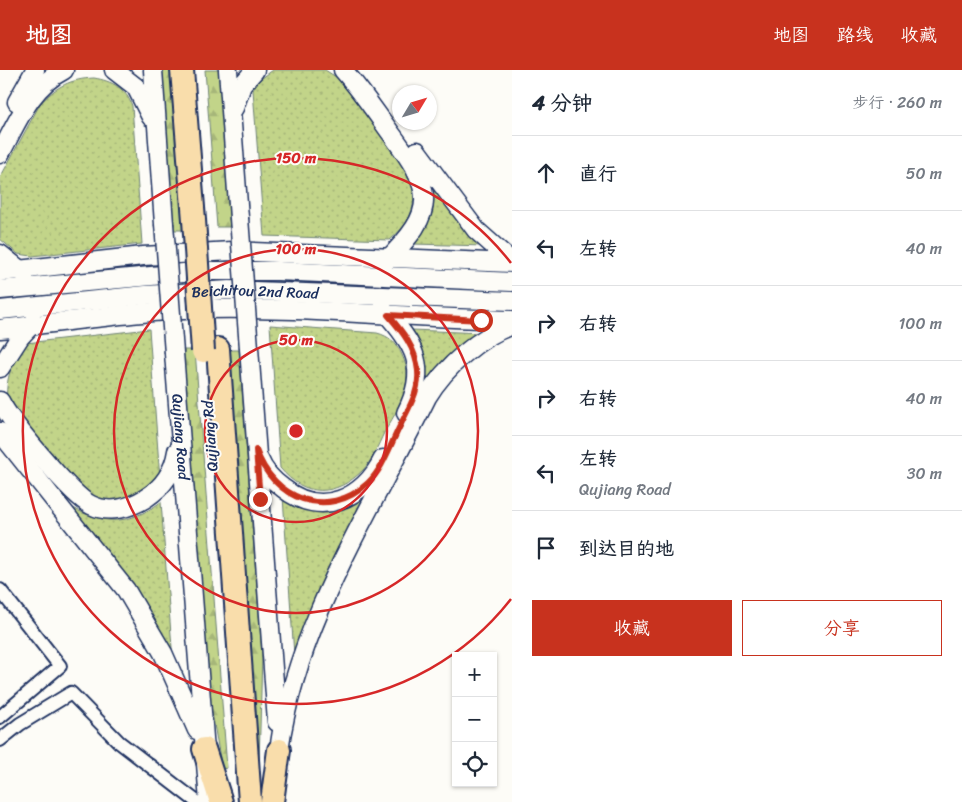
<!DOCTYPE html>
<html lang="zh">
<meta charset="utf-8">
<style>
body{margin:0;font-family:Sriracha,"LXGW WenKai TC",sans-serif;background:#f2f2f3;color:#1f2937}
.controls{position:absolute;right:15px;bottom:15px;display:grid;overflow:hidden;border-radius:0px;box-shadow:0 1px 4px #0004}
.controls button{width:45px;height:45px;display:grid;place-items:center;padding:0;border:0;border-bottom:1px solid #e0e1e3;background:#fff;color:#1f2937;font:25px sans-serif}
.compass{position:absolute;left:392px;top:15px;width:45px;height:45px;border-radius:50%;background:#fff;box-shadow:0 1px 4px #0004;rotate:52deg}
.stop{position:absolute;width:15px;height:15px;margin:-11px;border:4px solid #c8321e;border-radius:50%;background:#fff}
.stop.end{background:#c8321e;border-color:#fff;box-shadow:0 1px 5px #0008}
.list{margin:0;padding:0;list-style:none}
h2{display:flex;justify-content:space-between;align-items:center;height:65px;margin:0;padding:0 20px;font-size:21px}
h2 small{font-size:16px;font-weight:400;color:#747a83}
.list li{display:grid;grid-template-columns:32px 1fr auto;gap:15px;align-items:center;box-sizing:border-box;height:75px;padding:0 20px;border-top:1px solid #e0e1e3}
.list b{display:block;font-size:19px;white-space:nowrap}
.list p{margin:0;font-size:16px;white-space:nowrap;color:#747a83}
.list em{font-size:16px;font-style:normal;color:#747a83}
.actions{display:flex;gap:10px;padding:15px 20px}
.actions a{flex:1;padding:11px 0;border:1px solid #c8321e;border-radius:0px;text-align:center;font-size:18px;color:#c8321e}
.actions .main{background:#c8321e;color:#fff}
.icon{flex:none;width:28px;height:28px;fill:none;stroke:currentColor;stroke-width:2;stroke-linecap:round;stroke-linejoin:round}
.map{position:relative;flex:none;width:512px;height:732px;overflow:hidden}
header{display:flex;align-items:center;gap:30px;box-sizing:border-box;height:70px;padding:0 25px;background:#c8321e;color:#fff}
header strong{font-size:24px}
nav{display:flex;gap:28px;margin-inline-start:auto;font-size:18px}
main{display:flex}
aside{flex:1;background:#fff}
.map>svg:first-child{display:block}
.grass{fill:url(#grass-dots);stroke:#6e8274}
.forest{fill:url(#forest-firs);stroke:#6e8274}
.lines{fill:none;stroke-linecap:round;stroke-linejoin:round}
.street-casing{stroke:#1b2f5e;stroke-width:16}
.secondary-casing{stroke:#1b2f5e;stroke-width:21}
.highway-casing{stroke:#1b2f5e;stroke-width:26}
.street{stroke:#fdfcf7;stroke-width:12}
.secondary{stroke:#fdfcf7;stroke-width:18}
.highway{stroke:#f9ddab;stroke-width:22}
.secondary-bridge-casing{stroke:#1b2f5e;stroke-width:21;stroke-linecap:butt}
.highway-bridge-casing{stroke:#1b2f5e;stroke-width:26;stroke-linecap:butt}
.secondary-bridge{stroke:#fdfcf7;stroke-width:18}
.highway-bridge{stroke:#f9ddab;stroke-width:22}
.route{stroke:#c8321e;stroke-width:6}
.ring{fill:none;stroke:#d62828;stroke-width:2.5}
.labels{text-anchor:middle;dominant-baseline:central;stroke-width:4;stroke-linejoin:round;paint-order:stroke}
.street-label{font-size:15px;fill:#1b2f5e;stroke:#fdfcf7}
.centre{fill:#d62828;stroke:#fdfcf7;stroke-width:2.5}
.ring-label{font-size:15px;text-anchor:middle;font-weight:bold;fill:#d62828;stroke:#fdfcf7;stroke-width:4;stroke-linejoin:round;paint-order:stroke}
</style>
<header>
<strong>地图</strong>
<nav><a>地图</a><a>路线</a><a>收藏</a></nav>
</header>
<main>
<div class="map">
<svg width="512" height="732" viewBox="0 0 512 732">
<defs>
<pattern id="grass-dots" width="8" height="8" patternUnits="userSpaceOnUse" patternTransform="scale(1.25)"><rect width="8" height="8" fill="#c2d489"/><path d="M2 2h.1M6 6h.1" fill="none" stroke="#a6b679" stroke-width="1.8" stroke-linecap="round"/></pattern>
<pattern id="forest-firs" width="22" height="20" patternUnits="userSpaceOnUse" patternTransform="scale(1.25)"><rect width="22" height="20" fill="#c2d489"/><path d="M5 1l3.5 6h-7zM16 11l3.5 6h-7z" fill="#a6b679"/></pattern>
</defs>
<rect width="100%" height="100%" fill="#fdfcf7"/>
<filter id="ink" filterUnits="userSpaceOnUse"><feTurbulence type="fractalNoise" baseFrequency=".02" numOctaves="2"/><feDisplacementMap in="SourceGraphic" scale="10" xChannelSelector="R" yChannelSelector="G"/><feConvolveMatrix kernelMatrix="1 2 1 2 8 2 1 2 1" color-interpolation-filters="sRGB"/></filter>
<g filter="url(#ink)">
<g class="grass">
<path d="M273 0H325L336 7C351 22 363 41 376 58 404 96 437 130 390 170L264 166 253 20 258 11Z"/>
<path d="M94 8C112 11 126 18 132 36L142 174 32 186 18 184 0 169V108L40 34C56 16 71 9 94 8Z"/>
<path d="M425 107 485 176 413 174Z"/>
<path d="M270 255 377 263C389 266 397 273 402 285 416 313 398 339 384 363 378 375 372 391 363 400 336 427 305 428 280 398Z"/>
<path d="M149 259 160 409 155 415 114 435 84 425 7 332C5 308 12 292 26 273Z"/>
<path d="M411 261 412 260 481 263 423 323Z"/>
<path d="M369 419 294 585 283 427 288 431Z"/>
<path d="M161 432 173 591 66 434C102 455 126 457 161 432Z"/>
</g>
<g class="forest">
<path d="M161 0H176L187 160H174Z"/>
<path d="M205 0H219L230 157H217Z"/>
<path d="M182 280H195L227 698 222 699 209 626Z"/>
<path d="M225 280H239L262 585 259 694H256Z"/>
</g>
<g class="lines">
<g class="street-casing">
<g id="street">
<path d="M0 520 60 596 0 647"/>
<path d="M0 670 20 654 71 623 119 672 197 732"/>
</g>
</g>
<g class="secondary-casing">
<g id="secondary">
<path d="M114 0 136 17 151 47"/>
<path d="M153 0 164 154"/>
<path d="M228 0 239 148"/>
<path d="M343 0C360 19 375 41 390 62 433 120 440 139 384 193"/>
<path d="M17 32 35 0"/>
<path d="M234 38 242 15 255 0"/>
<path d="M417 81 476 160 512 192"/>
<path d="M0 84C17 53 30 17 64 0"/>
<path d="M0 184 25 204"/>
<path d="M0 202 143 186 232 181 512 193"/>
<path d="M0 220 205 201H278L512 212"/>
<path id="s1" d="M0 240 146 225 229 220 512 231"/>
<path d="M383 240C415 274 429 298 406 343"/>
<path d="M0 259C68 252 136 241 204 239 307 237 409 248 512 250"/>
<path d="M249 278 277 652"/>
<path id="s2" d="M174 283 209 732"/>
<path d="M0 298 20 267 34 252"/>
<path d="M0 331C10 351 72 426 91 435 109 444 130 438 146 428 163 417 174 401 177 381"/>
<path d="M0 362 126 520 163 583 197 660"/>
<path d="M259 389C264 402 272 410 283 418 321 449 364 428 383 389"/>
<path d="M279 680C297 552 371 441 427 327 446 296 479 267 512 255"/>
</g>
</g>
<g class="highway-casing">
<g id="highway">
<path d="M182 0 194 150"/>
<path d="M218 279 250 732"/>
<path d="M204 679 221 732"/>
<path d="M272 732 279 680"/>
</g>
</g>
<use href="#street" class="street"/>
<use href="#secondary" class="secondary"/>
<use href="#highway" class="highway"/>
<g class="secondary-bridge-casing">
<g id="secondary-bridge">
<path d="M239 148 249 278"/>
<path d="M164 154 174 283"/>
</g>
</g>
<g class="highway-bridge-casing">
<path id="highway-bridge" d="M194 150 203 281"/>
</g>
<use href="#secondary-bridge" class="secondary-bridge"/>
<use href="#highway-bridge" class="highway-bridge"/>
</g>
</g>
<g class="lines" filter="url(#ink)">
<path class="route" d="M260 429 256 380C273 429 327 451 368 413 383 399 391 373 401 354 409 337 420 320 418 301 416 278 402 261 388 245L481 250"/>
</g>
<g class="ring">
<circle cx="296" cy="361" r="91"/>
<circle cx="296" cy="361" r="182"/>
<path d="M511 529A273 273 0 1 1 511 193"/>
</g>
<g class="labels">
<g class="street-label">
<text stroke="none"><textPath href="#s1" startOffset="256">Beichitou 2nd Road</textPath></text>
<text stroke="none"><textPath href="#s2" startOffset="84">Qujiang Road</textPath></text>
<text transform="translate(210 366) rotate(-94)">Qujiang Rd</text>
</g>
</g>
<circle cx="296" cy="361" r="8" class="centre"/>
<g class="ring-label">
<text x="296" y="93">150 m</text>
<text x="296" y="184">100 m</text>
<text x="296" y="275">50 m</text>
</g>
</svg>
<div class="controls">
<button>+</button>
<button>−</button>
<button><svg class="icon" aria-label="locate" viewBox="0 0 24 24"><circle cx="12" cy="12" r="6"/><path d="M12 2v4M12 18v4M2 12h4M18 12h4"/></svg></button>
</div>
<svg class="compass" viewBox="-18 -18 36 36"><path d="M0-13l5 13h-10z" fill="#e53935"/><path d="M0 13l5-13h-10z" fill="#747a83"/></svg>
<div class="stop" style="left:481px;top:250px"></div>
<div class="stop end" style="left:260px;top:429px"></div>
</div>
<aside>
<h2>4 分钟<small>步行 · 260 m</small></h2>
<ul class="list">
<li><svg class="icon" aria-label="ahead" viewBox="0 0 24 24"><path d="M12 20V5M6 11l6-6 6 6"/></svg><div><b>直行</b></div><em>50 m</em></li>
<li><svg class="icon" aria-label="left" viewBox="0 0 24 24"><path d="M17 20v-9H6M10 6l-5 5 5 5"/></svg><div><b>左转</b></div><em>40 m</em></li>
<li><svg class="icon" aria-label="right" viewBox="0 0 24 24"><path d="M7 20v-9h11M14 6l5 5-5 5"/></svg><div><b>右转</b></div><em>100 m</em></li>
<li><svg class="icon" aria-label="right" viewBox="0 0 24 24"><path d="M7 20v-9h11M14 6l5 5-5 5"/></svg><div><b>右转</b></div><em>40 m</em></li>
<li><svg class="icon" aria-label="left" viewBox="0 0 24 24"><path d="M17 20v-9H6M10 6l-5 5 5 5"/></svg><div><b>左转</b><p>Qujiang Road</p></div><em>30 m</em></li>
<li><svg class="icon" aria-label="arrive" viewBox="0 0 24 24"><path d="M6 21V4h12l-3 4 3 4H6"/></svg><div><b>到达目的地</b></div></li>
</ul>
<div class="actions"><a class="main">收藏</a><a>分享</a></div>
</aside>
</main>
